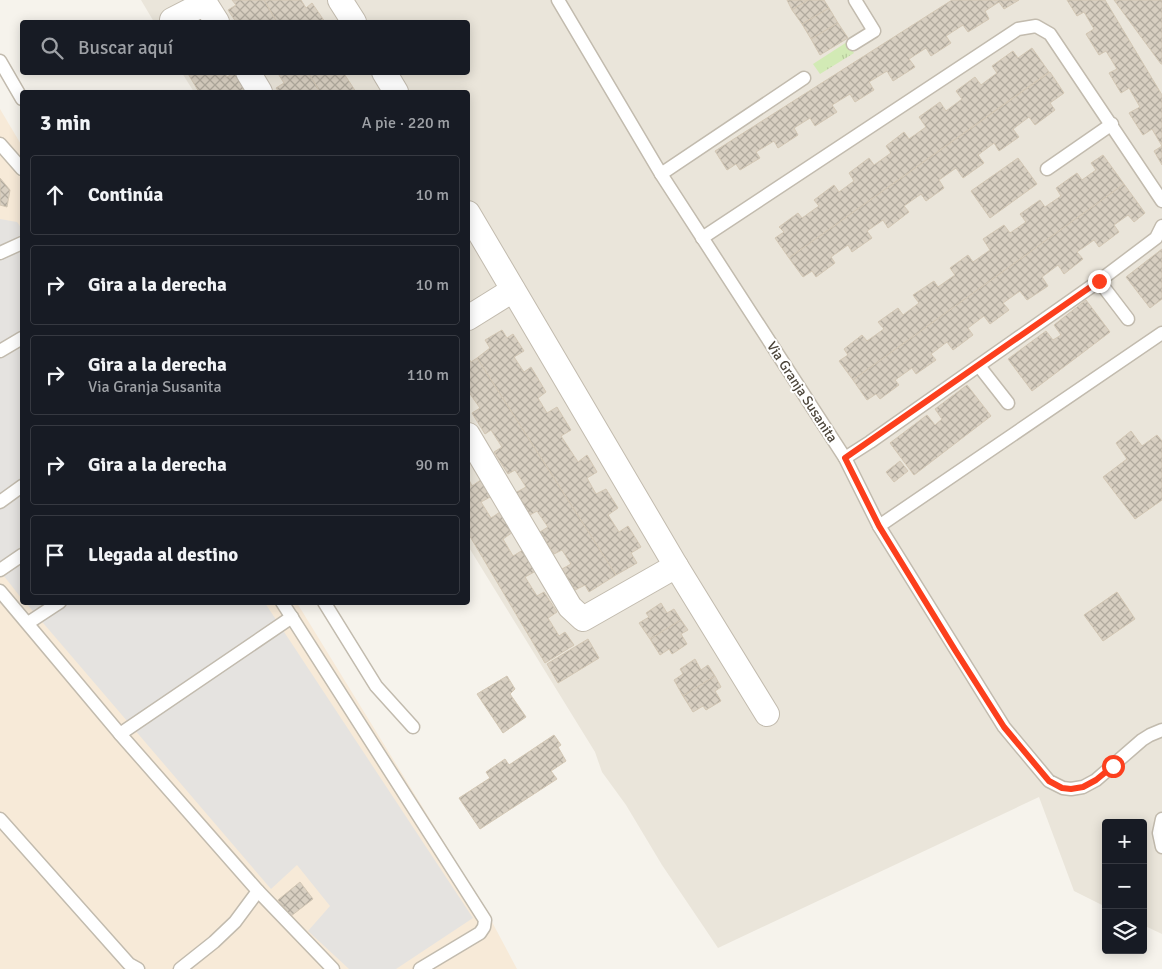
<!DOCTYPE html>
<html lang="es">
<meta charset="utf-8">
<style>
:root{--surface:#171b24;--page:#20242c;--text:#f1f3f6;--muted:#9ea1a6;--line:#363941}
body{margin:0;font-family:Signika,sans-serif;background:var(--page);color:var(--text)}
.controls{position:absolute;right:15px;bottom:15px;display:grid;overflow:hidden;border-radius:5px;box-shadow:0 2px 12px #0003}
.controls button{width:45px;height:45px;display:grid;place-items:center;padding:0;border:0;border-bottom:1px solid var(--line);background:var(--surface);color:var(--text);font:25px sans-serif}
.stop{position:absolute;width:15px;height:15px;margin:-11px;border:4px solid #fc3f1d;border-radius:50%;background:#fff}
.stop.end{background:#fc3f1d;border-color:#fff;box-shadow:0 1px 5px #0008}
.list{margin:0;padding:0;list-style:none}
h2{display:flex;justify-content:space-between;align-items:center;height:65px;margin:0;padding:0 20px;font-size:21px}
h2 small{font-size:16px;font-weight:400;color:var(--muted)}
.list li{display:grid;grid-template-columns:32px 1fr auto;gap:15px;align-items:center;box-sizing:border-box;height:80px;margin:0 10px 10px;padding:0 10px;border:1px solid var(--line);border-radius:5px}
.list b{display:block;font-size:19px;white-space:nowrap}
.list p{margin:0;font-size:16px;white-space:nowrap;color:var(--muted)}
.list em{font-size:16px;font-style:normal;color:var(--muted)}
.icon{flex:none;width:28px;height:28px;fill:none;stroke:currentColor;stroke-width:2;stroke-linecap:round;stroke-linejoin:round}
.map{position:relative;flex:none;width:1162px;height:969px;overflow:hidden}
.search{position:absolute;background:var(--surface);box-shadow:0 2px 12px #0003;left:20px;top:20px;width:450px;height:55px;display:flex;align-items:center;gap:12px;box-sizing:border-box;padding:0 18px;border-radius:5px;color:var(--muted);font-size:19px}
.panel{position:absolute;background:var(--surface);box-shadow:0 2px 12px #0003;left:20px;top:90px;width:450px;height:515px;border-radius:5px}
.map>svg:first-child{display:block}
</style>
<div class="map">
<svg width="1162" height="969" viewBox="0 0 1162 969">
<defs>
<pattern id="park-tufts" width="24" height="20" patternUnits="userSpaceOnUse" patternTransform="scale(1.25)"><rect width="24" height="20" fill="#d2eab5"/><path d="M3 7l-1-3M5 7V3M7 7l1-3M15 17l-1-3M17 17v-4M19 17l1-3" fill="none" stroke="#b6ca9c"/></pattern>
<pattern id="building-cross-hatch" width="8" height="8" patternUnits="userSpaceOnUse" patternTransform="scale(1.25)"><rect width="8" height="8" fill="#d8cfc1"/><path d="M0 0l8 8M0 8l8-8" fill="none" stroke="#b1aa9e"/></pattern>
</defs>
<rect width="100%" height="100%" fill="#f6f3ec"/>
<path fill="#eae5da" d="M141 0H1162V934L1143 925V823H1106V907L1074 891 1039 797 718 948 662 865 626 805 602 772 595 752 468 546V92H194L182 73 468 72V22H154Z"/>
<path fill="#f7ead8" d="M0 109 22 146V602L297 603 484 907 517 969H0Z"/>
<path fill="url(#park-tufts)" d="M847 42 854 53 820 74 813 64Z"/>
<g fill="#e5e3e0">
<path d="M0 219 17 222 22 229V599L0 571Z"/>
<path d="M26 603H265L473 918 396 969H349L308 931 330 906 297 865 271 889Z"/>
</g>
<g fill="url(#building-cross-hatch)" stroke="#d3c7b4">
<path d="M232 0H264L277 22H236L228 10 236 5Z"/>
<path d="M264 0H301L306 8 312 3 325 22H277Z"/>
<path d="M787 0H808L792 10Z"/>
<path d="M808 0H824L829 8 802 24 792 10Z"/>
<path d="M952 0H1019L1004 9 999 2 985 11 989 19 968 32 963 25 946 36 951 43 931 56 926 48 909 59 915 67 893 81 887 71 869 82 874 90 855 102 850 94 832 105 837 112 815 126 810 118 794 128 798 135 778 148 774 141 756 152 760 158 740 170 736 164 727 170 715 151Z"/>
<path d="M1067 0H1105L1162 95V165L1154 151 1162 146 1152 129 1143 135 1129 113 1140 107 1129 88 1121 93 1109 73 1117 69 1106 51 1099 55 1086 34 1094 29 1084 12 1077 16Z"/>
<path d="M1114 0H1162V64H1161Z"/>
<path d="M829 8 838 23 811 39 802 24Z"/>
<path d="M838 23 848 38 820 55 811 39Z"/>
<path d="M1032 48 1049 72 789 258 775 238 784 232 779 227 798 213 802 218 819 206 814 200 834 185 839 192 854 181 849 173 869 158 874 165 891 153 886 146 904 132 909 139 926 127 919 117 940 102 946 111 962 99 956 91 975 77 981 85 997 73 992 66 1013 51 1018 58Z"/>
<path d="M187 72H224L227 77 234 73 247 92H199Z"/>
<path d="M277 72H308L320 92H279L276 88 284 83Z"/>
<path d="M308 72H343L356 92H320Z"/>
<path d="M1050 72 1064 93 1050 103 1055 110 1035 125 1029 117 1013 129 1019 137 999 151 994 143 978 155 984 163 963 178 956 168 939 180 944 188 926 201 921 194 904 206 909 212 888 228 883 220 867 231 872 238 852 252 848 245 831 257 835 263 816 277 812 271 803 277 789 258Z"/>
<path d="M1103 155 1124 184 853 380 839 361 848 355 844 349 862 335 867 341 884 329 878 322 898 308 903 315 919 303 913 295 934 281 938 287 955 275 950 268 968 255 973 262 990 250 983 239 1004 225 1010 233 1026 222 1020 214 1040 200 1045 207 1061 196 1056 188 1077 173 1082 180 1096 170 1091 163Z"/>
<path d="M1018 158 1037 184 990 218 971 191Z"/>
<path d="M0 178 10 190 7 207 0 205Z"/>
<path d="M1124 184 1145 213 1134 222 1128 215 1114 225 1119 232 1099 247 1094 240 1077 252 1083 259 1064 274 1058 265 1042 277 1048 286 1027 300 1020 291 1003 303 1009 310 990 324 984 316 968 328 973 335 953 350 947 342 931 354 936 360 916 374 912 368 895 380 899 385 880 399 876 394 867 400 853 380Z"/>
<path d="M1162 249V299L1150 308 1126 277Z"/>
<path d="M1086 300 1110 332 1032 391 1008 359 1046 331 1053 340 1061 335 1054 325Z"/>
<path d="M502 330 507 338 513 334 524 351 514 357 524 372 531 367 546 392 538 398 547 413 557 407 571 430 561 436 578 462 587 455 597 472 587 478 596 494 606 489 618 508 608 515 619 532 628 526 641 547 631 553 637 563 616 575 477 358 490 348 485 340Z"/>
<path d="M468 357 471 362 477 358 616 575 589 592 585 585 575 590 562 569 571 564 562 550 554 554 540 532 548 527 537 511 530 515 515 493 526 487 515 470 508 474 494 452 502 447 491 430 485 434 472 413 480 408 468 391Z"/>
<path d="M967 385 991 416 914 475 890 443 927 415 935 425 942 419 935 409Z"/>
<path d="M1131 431 1142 446 1157 435 1162 441V500L1135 519 1103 477 1127 459 1116 443Z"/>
<path d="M900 461 908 471 894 482 886 472Z"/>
<path d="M468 478 472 486 482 479 492 496 481 502 491 518 500 512 513 532 503 539 513 556 523 550 536 571 525 577 537 596 544 592 557 612 548 618 559 636 565 632 574 645 545 663 468 533Z"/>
<path d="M1117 592 1135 619 1103 641 1084 615Z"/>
<path d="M661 603 667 613 674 609 681 620 650 639 639 623 649 617 646 613Z"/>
<path d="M681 620 688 630 681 634 687 644 672 654 669 649 660 655 650 639Z"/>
<path d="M588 639 599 658 558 683 547 664Z"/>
<path d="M695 659 701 670 708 665 715 676 683 696 674 680 683 674 680 669Z"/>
<path d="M507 676 515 689 510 694 526 717 503 733 477 694Z"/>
<path d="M715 676 721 687 715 691 721 701 706 710 703 706 693 712 683 696Z"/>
<path d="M554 735 561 745 558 747 566 761 551 771 557 779 480 829 459 798 490 778 486 772 505 759 509 765Z"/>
<path d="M300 882 313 899 291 916 278 900Z"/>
</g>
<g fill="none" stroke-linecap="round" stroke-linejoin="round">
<g stroke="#c2bbae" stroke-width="15">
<g id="service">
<path d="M558 0 661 174 845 458 879 526 1004 727 1049 781 1063 788 1071 789 1083 787 1096 780 1142 740 1150 735 1162 730"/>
<path d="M853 44 874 31 855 0"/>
<path d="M0 61 22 99"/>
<path d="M0 144 22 169"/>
<path d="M1047 169 1112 124"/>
<path d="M661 174 804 78"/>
<path d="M702 238 1018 29 1036 26 1050 34 1162 201"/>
<path d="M0 253 22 243"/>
<path d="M1099 281 1128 319"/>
<path d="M0 351 22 338"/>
<path d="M979 366 1008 403"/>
<path d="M845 458 870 442 1099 281 1156 238 1162 226"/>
<path d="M0 502 22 486"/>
<path d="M879 526 1162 333"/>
<path d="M0 570 22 555"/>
<path d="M0 591 120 734 258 891 235 922 214 942 180 969"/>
<path d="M282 602 485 920 484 927 480 933 420 969"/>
<path d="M324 602 376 686 413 727"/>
<path d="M28 623 60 602"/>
<path d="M120 734 292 617"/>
<path d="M0 819 129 964 138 969"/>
<path d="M1162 819 1159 833 1162 847"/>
<path d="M258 891 333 969"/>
</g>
</g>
<g stroke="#c2bbae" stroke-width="26">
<g id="minor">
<path d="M340 0 354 22"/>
<path d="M172 20 205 3 217 22"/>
<path d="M248 72 260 92"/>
<path d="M384 72 396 92"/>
<path d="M468 213 676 566 767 714"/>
<path d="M468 318 513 290"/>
<path d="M468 435 570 607 583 619 676 566"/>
</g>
</g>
<use href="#service" stroke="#fff" stroke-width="12"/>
<use href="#minor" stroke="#fff" stroke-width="24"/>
</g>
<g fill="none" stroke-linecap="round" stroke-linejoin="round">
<path stroke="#fc3f1d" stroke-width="6" d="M1099 281 845 458 879 526 955 650 1004 727 1049 781 1062 788 1071 789 1083 787 1096 780 1113 766"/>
</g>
<g text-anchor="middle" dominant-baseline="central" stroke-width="4" stroke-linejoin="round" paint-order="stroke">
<g font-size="14" fill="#4b4439" stroke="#fff">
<text transform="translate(802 392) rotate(57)">Via Granja Susanita</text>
</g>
</g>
</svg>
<div class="controls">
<button>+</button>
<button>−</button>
<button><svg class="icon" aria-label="layers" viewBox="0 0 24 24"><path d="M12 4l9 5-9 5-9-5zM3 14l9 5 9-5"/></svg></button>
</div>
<div class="stop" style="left:1113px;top:766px"></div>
<div class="stop end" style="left:1099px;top:281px"></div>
<div class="search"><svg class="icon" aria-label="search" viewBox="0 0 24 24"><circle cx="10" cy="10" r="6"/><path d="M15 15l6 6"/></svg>Buscar aquí</div>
<section class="panel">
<h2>3 min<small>A pie · 220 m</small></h2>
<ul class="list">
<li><svg class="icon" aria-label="ahead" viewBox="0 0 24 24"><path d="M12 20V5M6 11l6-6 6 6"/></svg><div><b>Continúa</b></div><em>10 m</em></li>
<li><svg class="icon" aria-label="right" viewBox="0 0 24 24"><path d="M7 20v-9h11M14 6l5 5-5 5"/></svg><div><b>Gira a la derecha</b></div><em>10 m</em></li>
<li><svg class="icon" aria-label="right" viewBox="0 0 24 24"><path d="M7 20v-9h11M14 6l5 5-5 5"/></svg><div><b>Gira a la derecha</b><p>Via Granja Susanita</p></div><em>110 m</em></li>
<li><svg class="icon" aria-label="right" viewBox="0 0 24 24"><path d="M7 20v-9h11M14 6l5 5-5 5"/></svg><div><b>Gira a la derecha</b></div><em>90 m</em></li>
<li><svg class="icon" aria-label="arrive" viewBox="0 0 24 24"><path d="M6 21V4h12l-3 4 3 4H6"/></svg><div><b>Llegada al destino</b></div></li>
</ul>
</section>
</div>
